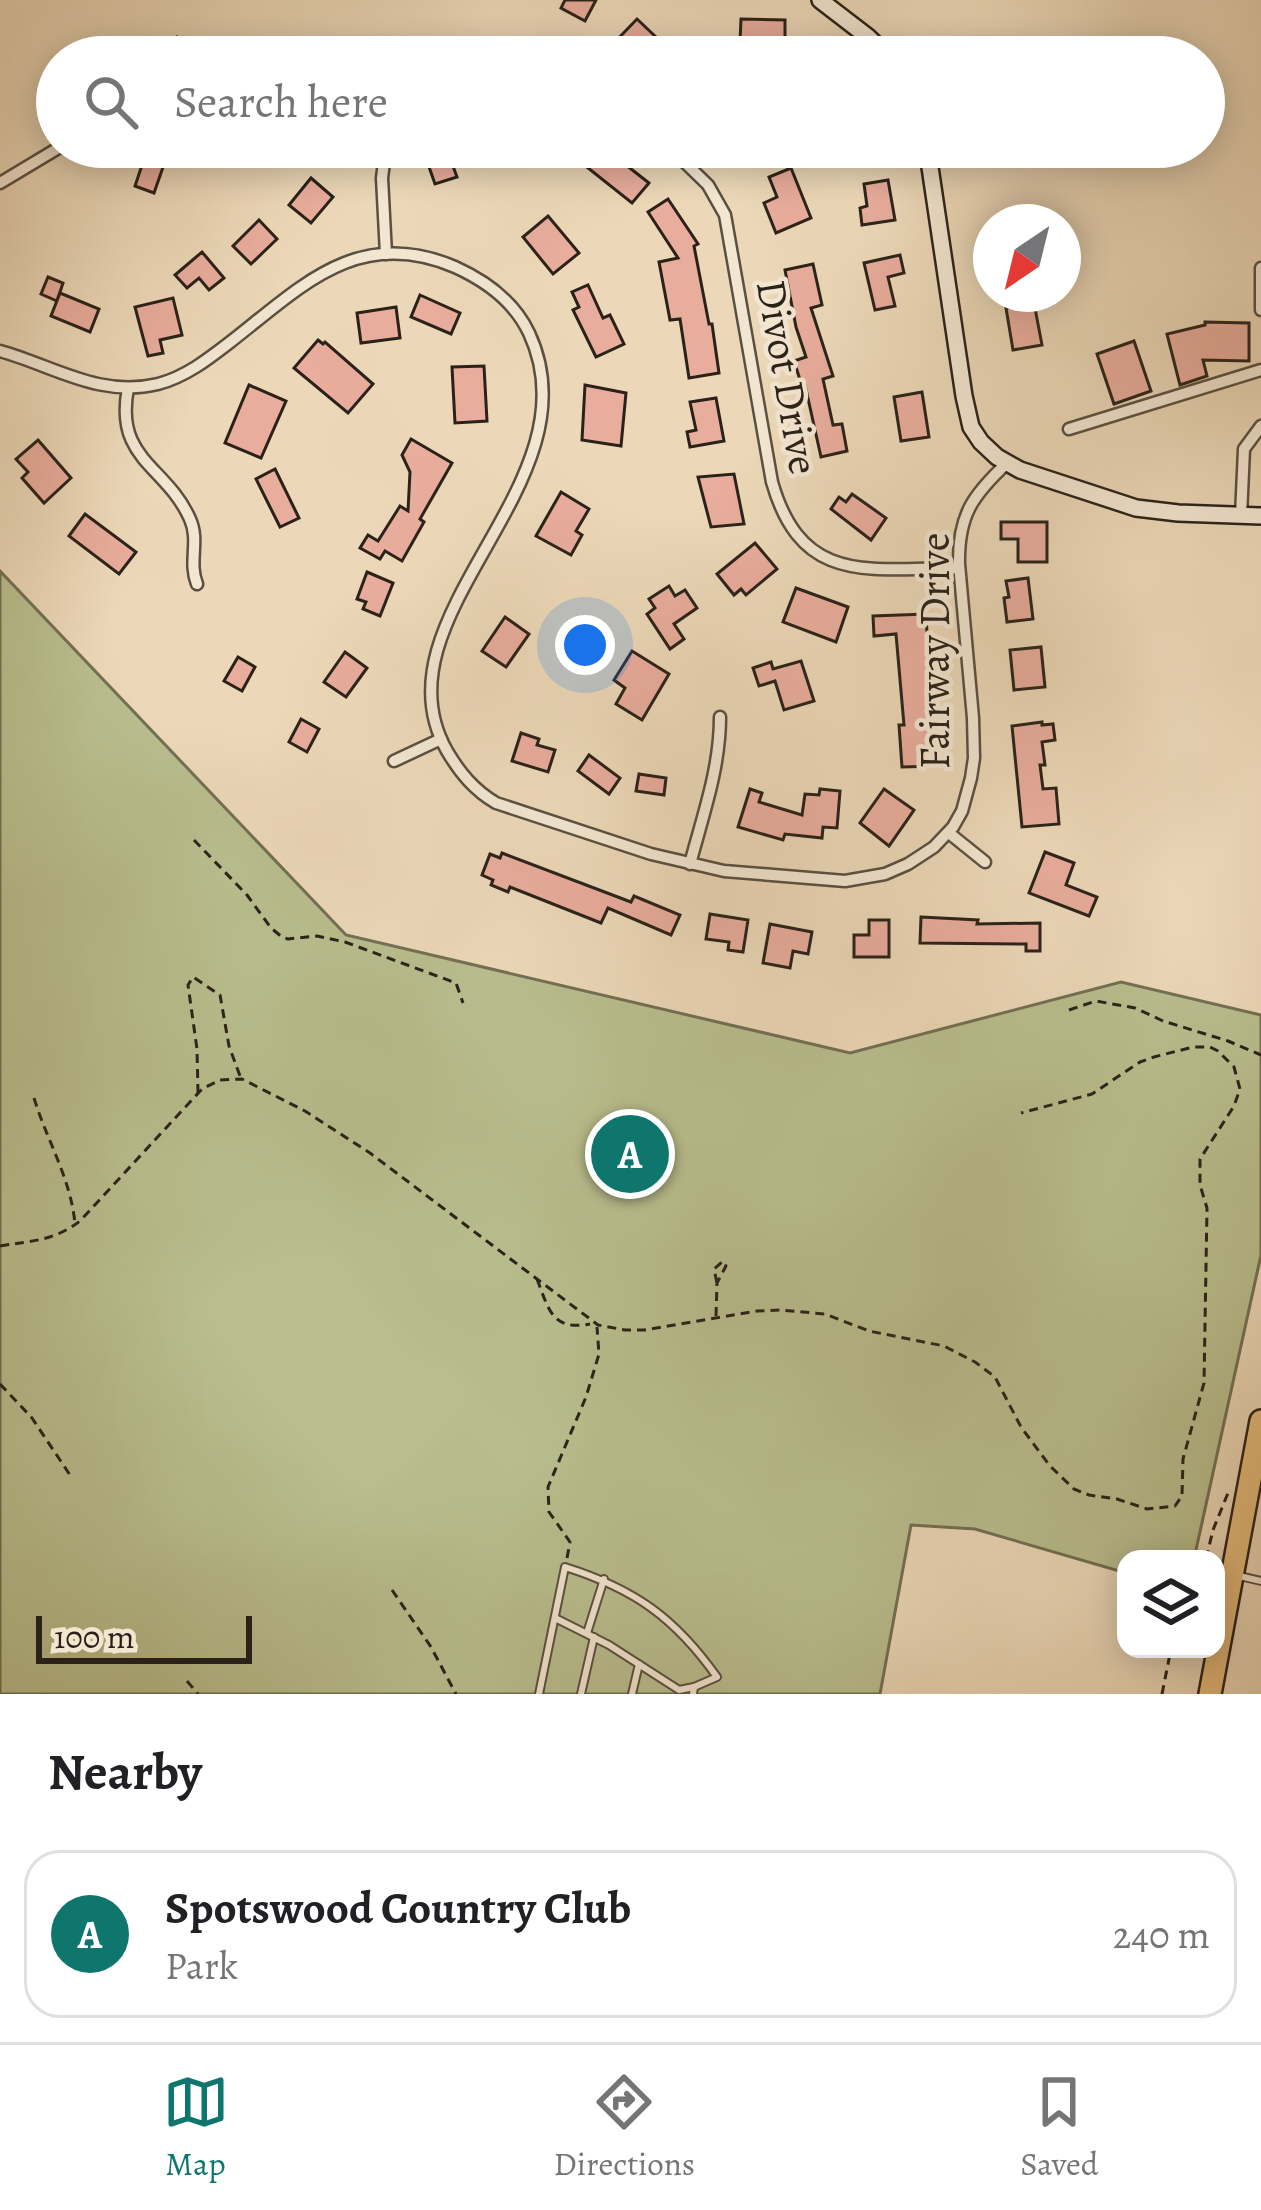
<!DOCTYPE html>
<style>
:root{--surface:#fff;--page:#f2f2f2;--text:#202124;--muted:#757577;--line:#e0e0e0;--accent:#0f766e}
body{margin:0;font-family:Alegreya,serif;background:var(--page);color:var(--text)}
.controls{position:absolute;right:36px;bottom:36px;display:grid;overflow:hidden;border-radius:24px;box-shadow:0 6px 30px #0003}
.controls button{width:108px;height:108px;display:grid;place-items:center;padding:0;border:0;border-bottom:3px solid var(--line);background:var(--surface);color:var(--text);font:60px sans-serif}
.compass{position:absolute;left:973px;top:204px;width:108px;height:108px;border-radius:50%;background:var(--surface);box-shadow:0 6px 30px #0003;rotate:215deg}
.scale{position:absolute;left:36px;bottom:30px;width:216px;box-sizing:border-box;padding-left:12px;border:6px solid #2a2219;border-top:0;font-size:33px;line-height:42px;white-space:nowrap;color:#2a2219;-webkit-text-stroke:9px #f3e6d1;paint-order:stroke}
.you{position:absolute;left:585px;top:645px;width:42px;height:42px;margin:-30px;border:9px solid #fff;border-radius:50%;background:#1a73e8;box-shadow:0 0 0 18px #1a73e833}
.badge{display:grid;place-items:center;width:78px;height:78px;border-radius:50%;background:var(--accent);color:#fff;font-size:39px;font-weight:700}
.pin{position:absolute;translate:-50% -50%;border:6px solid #fff;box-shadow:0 3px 12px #0006}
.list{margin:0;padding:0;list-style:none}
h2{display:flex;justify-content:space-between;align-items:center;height:156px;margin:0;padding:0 48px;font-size:51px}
h2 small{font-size:39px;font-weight:400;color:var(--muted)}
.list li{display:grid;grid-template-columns:78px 1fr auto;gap:36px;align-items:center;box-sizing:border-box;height:168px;margin:0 24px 24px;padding:0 24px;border:3px solid var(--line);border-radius:36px}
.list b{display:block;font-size:45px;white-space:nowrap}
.list p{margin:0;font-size:39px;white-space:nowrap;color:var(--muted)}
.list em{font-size:39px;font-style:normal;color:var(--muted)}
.icon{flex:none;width:66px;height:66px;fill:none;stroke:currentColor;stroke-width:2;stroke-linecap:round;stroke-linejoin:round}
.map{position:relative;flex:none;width:1261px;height:1694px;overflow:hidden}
.search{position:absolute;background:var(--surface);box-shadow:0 6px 30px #0003;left:36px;right:36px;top:36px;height:132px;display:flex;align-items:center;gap:30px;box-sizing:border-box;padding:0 42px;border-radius:66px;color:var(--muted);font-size:45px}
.sheet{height:348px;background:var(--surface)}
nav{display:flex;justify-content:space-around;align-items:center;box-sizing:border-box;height:168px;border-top:3px solid var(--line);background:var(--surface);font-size:33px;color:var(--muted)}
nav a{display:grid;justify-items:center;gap:6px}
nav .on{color:var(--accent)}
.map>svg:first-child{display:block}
</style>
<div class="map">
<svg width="1261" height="1694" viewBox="0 0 1261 1694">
<rect width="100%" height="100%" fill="#ecd8b8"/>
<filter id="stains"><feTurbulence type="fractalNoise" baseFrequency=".00167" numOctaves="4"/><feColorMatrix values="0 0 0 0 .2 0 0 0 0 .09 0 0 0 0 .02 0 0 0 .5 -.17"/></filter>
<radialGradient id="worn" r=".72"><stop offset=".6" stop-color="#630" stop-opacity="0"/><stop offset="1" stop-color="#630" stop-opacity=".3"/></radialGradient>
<path fill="#b9be8e" stroke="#727054" stroke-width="3" d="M0 571 346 935 850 1053 1121 982 1261 1015V1255L1194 1559H1126V1573L975 1529 911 1525 880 1694H0Z"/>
<g fill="#e9ad9d" stroke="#2a2219" stroke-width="3">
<path d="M565 0H596L585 21 561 8Z"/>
<path d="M637 19 677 57H627L613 44Z"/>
<path d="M741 19 785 20V52H765V43L740 42Z"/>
<path d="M177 37 206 57H163Z"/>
<path d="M148 147H170L154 193 135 186Z"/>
<path d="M422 147H446L457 177 435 184Z"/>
<path d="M603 147 649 183 632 203 588 168Z"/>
<path d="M791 168 811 218 776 233 764 203 777 197 769 177Z"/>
<path d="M311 178 333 197 311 223 289 205Z"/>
<path d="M888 180 895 220 862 225 860 208 867 206 864 184Z"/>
<path d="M668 199 698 244 694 246 709 324H712L719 373 689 378 680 319 670 320 659 262 678 258 648 212Z"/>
<path d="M548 216 579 253 553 274 523 237Z"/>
<path d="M259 220 277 239 251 264 233 246Z"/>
<path d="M202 252 224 278 209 290 199 278 187 288 175 275Z"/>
<path d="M900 255 904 273 888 277 895 306 875 310 864 263Z"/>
<path d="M813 264 822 305 811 308 833 376 823 379 833 425 842 424 847 451 821 457 805 385 802 386 794 361 806 357 796 327 785 270Z"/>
<path d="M48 277 63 283 57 301 41 294Z"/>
<path d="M588 285 603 318 610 315 624 344 596 357 573 310 579 307 572 292Z"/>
<path d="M60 293 99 309 90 332 51 316Z"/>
<path d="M420 295 460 313 451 334 411 317Z"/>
<path d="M173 298 182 335 160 340 163 353 148 356 135 307Z"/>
<path d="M1034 303 1042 345 1013 350 1006 308Z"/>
<path d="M396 307 400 338 361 343 357 313Z"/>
<path d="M1205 322 1249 323V361L1203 360 1207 376 1180 385 1167 334 1205 325Z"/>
<path d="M318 340 323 344 325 342 373 384 348 413 294 368Z"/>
<path d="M1134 341 1151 391 1114 404 1097 354Z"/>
<path d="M484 366 487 421 455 423 452 367Z"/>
<path d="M249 385 286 401 261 458 225 443Z"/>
<path d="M585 385 626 393 621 446 582 440Z"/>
<path d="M922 392 929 437 901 441 894 397Z"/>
<path d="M716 398 724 441 690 447 687 432 696 430 690 402Z"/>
<path d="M411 439 452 463 420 519 424 522 402 561 385 551 380 559 360 548 368 535 378 541 400 506 408 511 410 472 402 455Z"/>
<path d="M38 440 71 478 44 503 22 478 28 472 16 459Z"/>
<path d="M275 469 299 518 280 527 256 479Z"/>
<path d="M734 474 744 524 711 527 698 477Z"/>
<path d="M561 492 589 509 576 531 582 535 571 555 536 536Z"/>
<path d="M852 494 886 518 871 540 831 509 839 497 846 502Z"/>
<path d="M85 514 136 552 119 574 69 536Z"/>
<path d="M1001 522H1047V562H1018V539H1001Z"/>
<path d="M755 543 777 569 746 595 741 589 734 595 717 574Z"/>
<path d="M367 572 393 583 380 616 363 609 366 602 357 599Z"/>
<path d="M1028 578 1033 619 1007 622 1004 598 1009 597 1006 581Z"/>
<path d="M669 586 675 596 685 590 697 608 674 624 684 639 670 649 647 614 655 608 649 599Z"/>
<path d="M796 588 848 607 836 642 783 622Z"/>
<path d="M926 614 932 725 938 766 902 767 899 725H904L896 634 874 636 873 616Z"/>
<path d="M505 617 529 634 506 667 482 651Z"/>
<path d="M1041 647 1045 687 1014 690 1010 650Z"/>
<path d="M632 651 669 674 642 720 616 704 625 688 614 680Z"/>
<path d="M345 652 367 668 346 697 324 682Z"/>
<path d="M238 657 255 667 242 691 224 681Z"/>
<path d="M801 661 814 701 784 710 775 681 759 686 753 668 771 662 773 669Z"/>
<path d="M301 719 319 729 307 752 289 742Z"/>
<path d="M1042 722V725L1053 724 1055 740 1042 742 1045 765H1040L1043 789 1056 788 1059 824 1022 827 1012 726Z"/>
<path d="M521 733 539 739 537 745 555 750 548 772 512 761Z"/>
<path d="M589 755 620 778 609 794 578 771Z"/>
<path d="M639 774 666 778 664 795 636 791Z"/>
<path d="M750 789 762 793 759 802 802 815 805 794 819 795 820 789 840 791 837 828 823 827 822 838 785 834 783 840 738 827Z"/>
<path d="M884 789 914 810 889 846 860 823Z"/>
<path d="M1045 852 1074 863 1066 885 1097 897 1089 916 1029 893Z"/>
<path d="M502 853 631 902 634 896 680 915 671 935 608 908 601 923 510 887 508 892 491 885 493 880 482 875 490 854 500 858Z"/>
<path d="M710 914 748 920 743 952 728 950 729 942 706 939Z"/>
<path d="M921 917 978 920 977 924 1040 923V951H1026V944L920 943Z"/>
<path d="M869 920H889V957H854V935H869Z"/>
<path d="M770 924 812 932 808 954 793 951 790 968 763 963Z"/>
</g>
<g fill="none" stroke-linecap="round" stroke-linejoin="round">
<g stroke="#5a5041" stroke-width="10">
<g id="lane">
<path d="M1235 1575 1261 1581"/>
<path d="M555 1618 609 1645 679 1690 694 1687 693 1694"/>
<path d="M587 1633 604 1579"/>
<path d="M539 1694 565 1567C635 1589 675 1618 717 1677L694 1687"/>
<path d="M581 1694 594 1637"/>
<path d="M632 1694 639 1664"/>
</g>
</g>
<g stroke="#5a5041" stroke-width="15">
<g id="street">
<path d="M475 57 501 52 537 57"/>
<path d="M386 147 382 178 386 254"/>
<path d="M669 147 708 185 725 215 772 482C802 587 871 568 959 568"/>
<path d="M0 183 60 147"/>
<path d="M1261 268V310"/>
<path d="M0 351C54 366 99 398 158 384 185 377 207 360 229 343 300 288 357 225 455 267 486 281 514 301 529 333 600 484 370 616 447 751 460 773 474 790 496 803L651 854 724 871 845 881 885 874 908 864 934 847 953 827 962 811 971 778 974 758 973 718 959 564C958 515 973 495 1007 463"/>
<path d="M128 388C114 460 166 465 190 519 200 541 188 562 197 584"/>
<path d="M1069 429 1261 370"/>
<path d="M1241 516 1244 449 1261 426"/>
<path d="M394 761 441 739"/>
<path d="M949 833 985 862"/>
<path d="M690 864C703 815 720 768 720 717"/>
</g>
</g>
<g stroke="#2a2219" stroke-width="20">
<g id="secondary">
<path d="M820 0 868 37 889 57"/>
<path d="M927 147 964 396 971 427 981 442 997 457 1020 470 1136 508 1178 513 1261 516"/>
</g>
</g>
<g stroke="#2a2219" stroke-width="26">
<path id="highway" d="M1210 1694 1261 1421"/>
</g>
<g stroke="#2a2219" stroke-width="3" stroke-dasharray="9 6" stroke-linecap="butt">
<path d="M194 840 247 895 271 928 282 937 288 939 317 936 345 942 456 983 463 1003"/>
<path d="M1069 1010 1096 1001 1135 1008 1163 1021 1228 1041 1261 1055"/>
<path d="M198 1093 197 1049 188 985 193 977 220 995 229 1046 240 1076"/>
<path d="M34 1098C47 1141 71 1179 75 1224"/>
<path d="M0 1246C31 1241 54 1241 80 1221L202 1089 220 1080 242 1079 305 1111 370 1153 598 1325 625 1330H644L757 1311 780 1310 825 1314 869 1331 944 1346 975 1362 995 1377 1021 1427 1050 1466 1074 1489 1089 1495 1117 1499 1147 1509 1175 1506 1182 1496 1183 1459 1204 1383 1207 1208 1200 1185V1159L1234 1106 1240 1089 1234 1067 1218 1051 1210 1047H1193L1154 1057 1140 1062 1092 1094 1021 1113"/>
<path d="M537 1279C549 1310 552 1331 590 1324"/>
<path d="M716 1316 717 1283 726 1266 723 1261 714 1269 717 1283"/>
<path d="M0 1384 32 1418 70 1475"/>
<path d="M567 1558 570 1542 549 1512 548 1487 586 1397 599 1354 597 1327"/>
<path d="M1206 1559 1213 1530 1228 1493"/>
<path d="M392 1590 431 1647 456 1694"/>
<path d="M187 1681 198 1694"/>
<path d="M1162 1694 1171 1649"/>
</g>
<use href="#lane" stroke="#f3e6d1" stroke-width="6"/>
<use href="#street" stroke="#f3e6d1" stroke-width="10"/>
<use href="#secondary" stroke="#f3e6d1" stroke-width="15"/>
<use href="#highway" stroke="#e6bc7c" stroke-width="21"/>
</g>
<g text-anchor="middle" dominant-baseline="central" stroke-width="9" stroke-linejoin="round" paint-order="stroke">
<g font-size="42" fill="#2a2219" stroke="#f3e6d1">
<text transform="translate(788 377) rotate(80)">Divot Drive</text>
<text transform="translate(934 651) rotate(-90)">Fairway Drive</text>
</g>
</g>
<rect width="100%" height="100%" filter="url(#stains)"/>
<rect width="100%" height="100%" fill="url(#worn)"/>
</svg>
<div class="controls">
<button><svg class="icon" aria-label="layers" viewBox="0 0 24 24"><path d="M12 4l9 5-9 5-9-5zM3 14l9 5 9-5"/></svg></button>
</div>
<svg class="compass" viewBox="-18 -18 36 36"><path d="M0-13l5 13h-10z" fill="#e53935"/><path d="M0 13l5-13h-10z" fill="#757577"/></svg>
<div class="scale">100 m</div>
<div class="you"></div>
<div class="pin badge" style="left:630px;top:1154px">A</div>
<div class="search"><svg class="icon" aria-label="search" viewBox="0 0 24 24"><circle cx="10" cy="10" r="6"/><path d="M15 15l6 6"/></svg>Search here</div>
</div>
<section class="sheet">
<h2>Nearby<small></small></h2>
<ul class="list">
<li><span class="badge">A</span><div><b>Spotswood Country Club</b><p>Park</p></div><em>240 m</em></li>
</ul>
</section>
<nav>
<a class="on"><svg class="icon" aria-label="map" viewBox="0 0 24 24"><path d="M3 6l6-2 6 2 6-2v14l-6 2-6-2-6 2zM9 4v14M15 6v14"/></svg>Map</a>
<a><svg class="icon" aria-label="directions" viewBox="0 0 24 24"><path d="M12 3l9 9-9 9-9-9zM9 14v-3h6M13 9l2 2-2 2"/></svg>Directions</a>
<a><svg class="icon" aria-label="saved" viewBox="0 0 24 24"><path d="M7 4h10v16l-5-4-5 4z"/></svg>Saved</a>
</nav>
